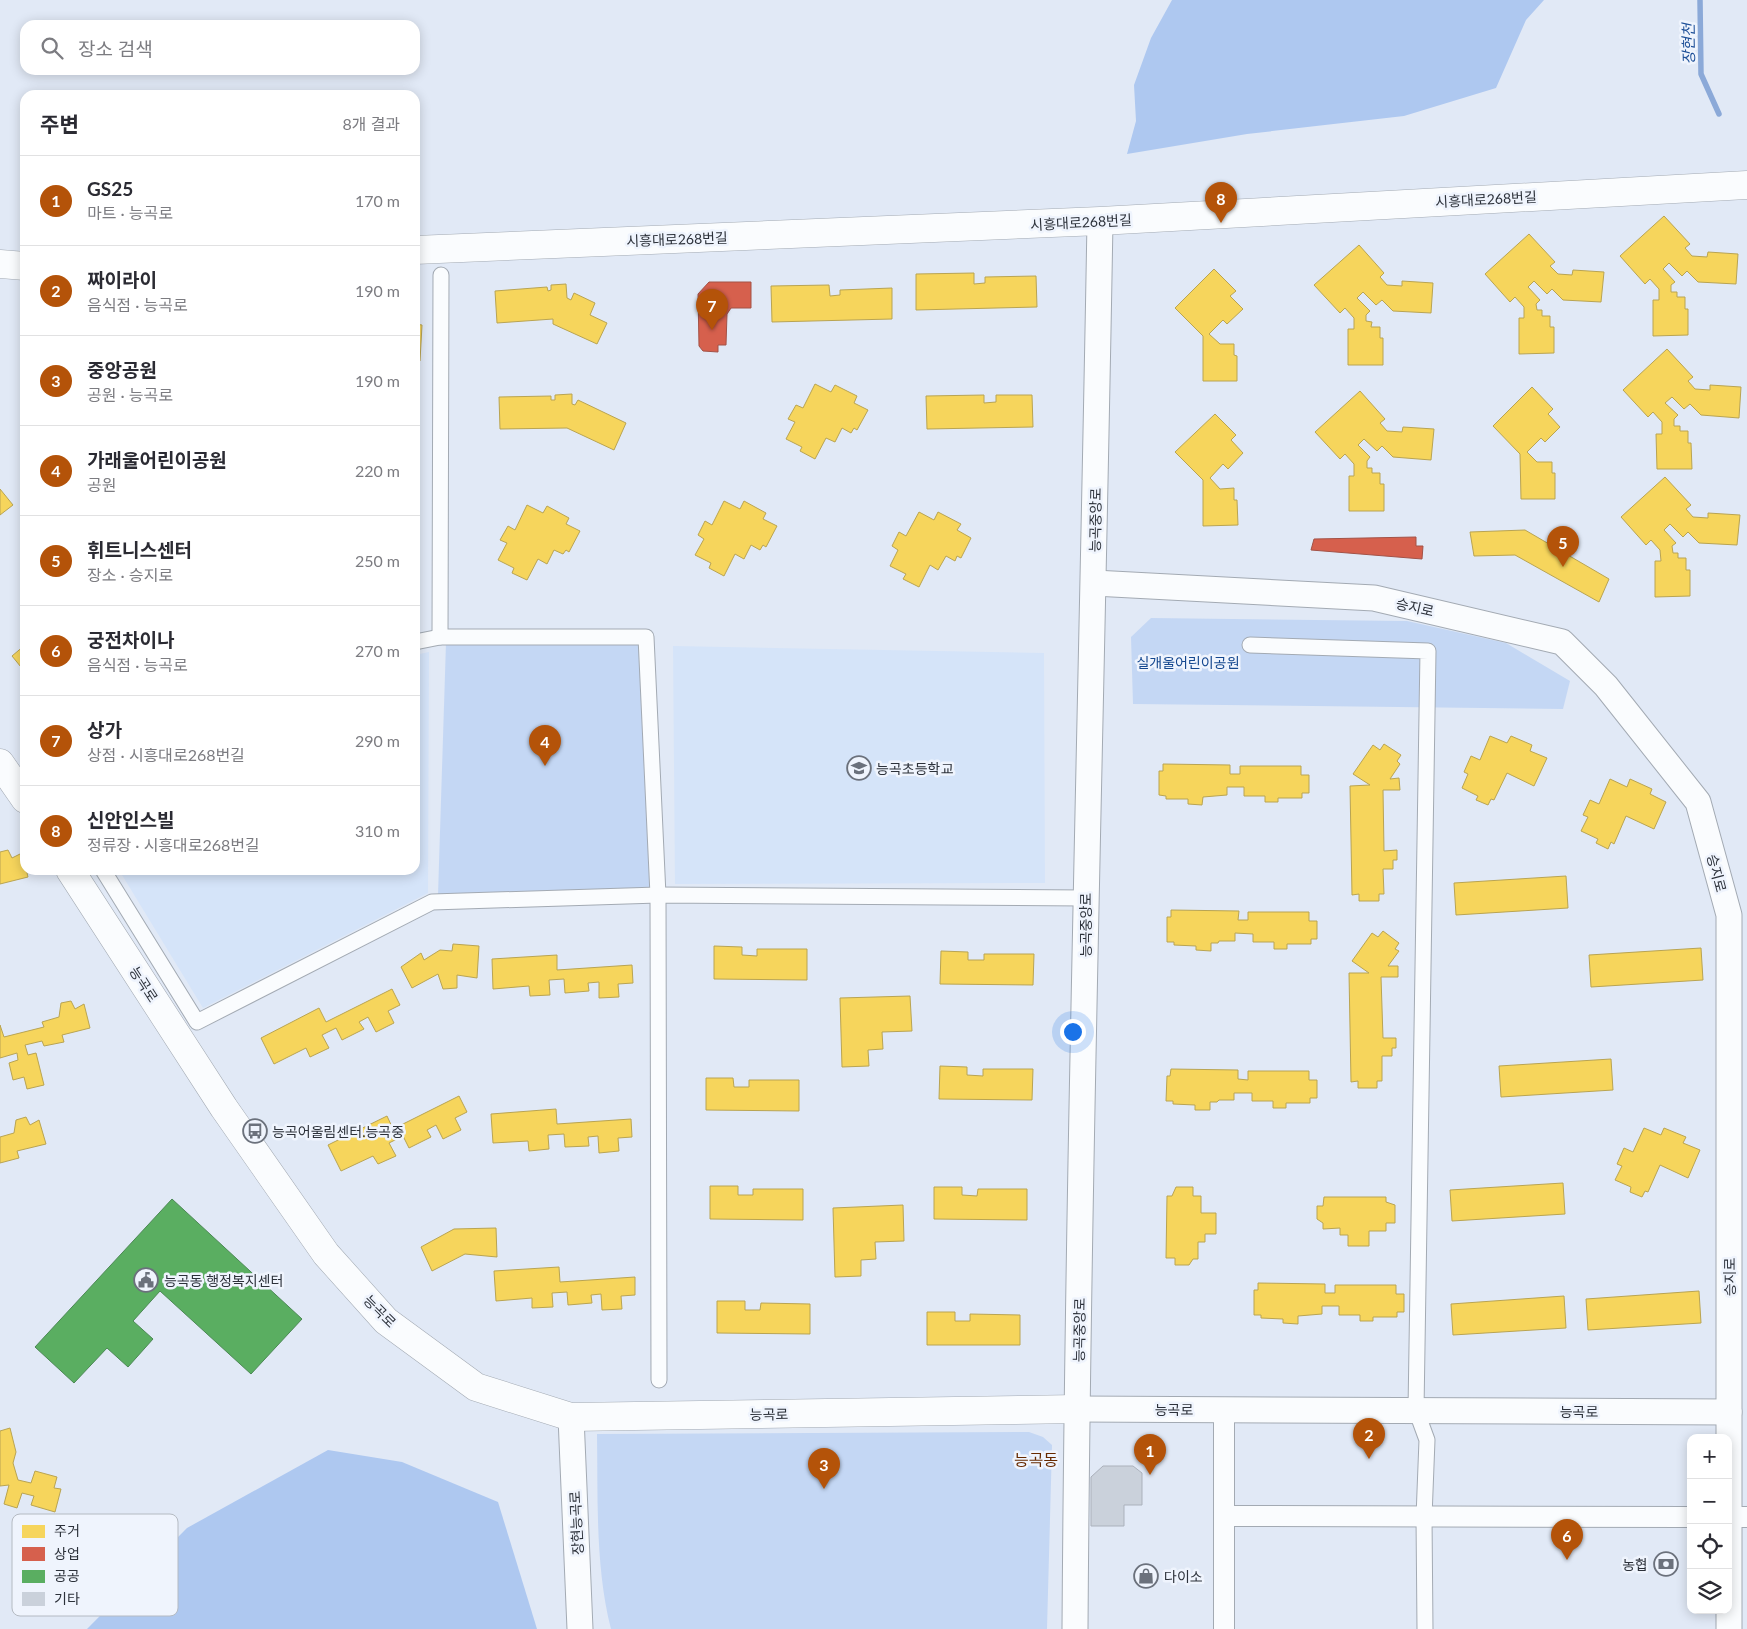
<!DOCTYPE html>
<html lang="ko">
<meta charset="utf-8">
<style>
:root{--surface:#fff;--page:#f2f2f3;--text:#2b2b33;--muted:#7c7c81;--line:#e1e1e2;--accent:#b45309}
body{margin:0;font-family:Lato,"Noto Sans KR",sans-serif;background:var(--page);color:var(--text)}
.controls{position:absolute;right:15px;bottom:15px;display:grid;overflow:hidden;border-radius:10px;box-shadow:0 2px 12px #0003}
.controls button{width:45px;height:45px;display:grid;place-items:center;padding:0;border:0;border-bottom:1px solid var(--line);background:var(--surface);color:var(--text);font:25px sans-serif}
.you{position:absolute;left:1072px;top:1031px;width:18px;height:18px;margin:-12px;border:4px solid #fff;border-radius:50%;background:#1a73e8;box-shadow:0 0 0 8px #1a73e833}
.badge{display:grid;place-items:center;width:32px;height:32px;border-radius:50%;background:var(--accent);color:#fff;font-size:16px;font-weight:700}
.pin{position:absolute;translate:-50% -41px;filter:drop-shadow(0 1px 2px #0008)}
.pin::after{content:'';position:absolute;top:26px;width:18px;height:15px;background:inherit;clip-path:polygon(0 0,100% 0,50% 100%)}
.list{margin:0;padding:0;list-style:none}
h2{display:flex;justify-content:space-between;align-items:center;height:65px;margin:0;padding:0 20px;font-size:21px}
h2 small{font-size:16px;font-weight:400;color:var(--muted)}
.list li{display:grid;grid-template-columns:32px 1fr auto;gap:15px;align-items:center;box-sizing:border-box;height:90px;padding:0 20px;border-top:1px solid var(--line)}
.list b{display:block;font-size:19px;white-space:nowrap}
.list p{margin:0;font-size:16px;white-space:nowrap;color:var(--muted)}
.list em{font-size:16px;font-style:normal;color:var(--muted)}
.icon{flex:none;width:28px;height:28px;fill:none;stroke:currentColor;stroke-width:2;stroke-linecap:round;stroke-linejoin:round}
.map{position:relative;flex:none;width:1747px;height:1629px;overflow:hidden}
.search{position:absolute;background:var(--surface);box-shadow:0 2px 12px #0003;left:20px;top:20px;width:400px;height:55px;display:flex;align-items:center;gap:12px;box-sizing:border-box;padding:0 18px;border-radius:15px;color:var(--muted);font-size:19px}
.panel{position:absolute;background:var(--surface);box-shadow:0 2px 12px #0003;left:20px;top:90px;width:400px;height:785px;border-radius:15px}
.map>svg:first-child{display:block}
</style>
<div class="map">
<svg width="1747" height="1629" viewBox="0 0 1747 1629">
<rect width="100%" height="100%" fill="#e1e9f6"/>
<g fill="#d5e4f9">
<path d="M673 646 1044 653 1045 883 675 884Z"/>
<path d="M429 652 428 893 203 1008 119 870H415V655Z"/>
</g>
<g fill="#c4d7f4">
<path d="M1151 618 1407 621 1506 643 1570 681 1563 709 1133 704 1131 637Z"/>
<path d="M646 642 652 888 438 895 446 643Z"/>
<path d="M1029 1432 1043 1437 1052 1445 1047 1629H611C595 1566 598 1498 597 1434Z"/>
</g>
<g fill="#aec8f0">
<path d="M1172 0H1544L1526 20 1496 88 1404 116 1247 134 1127 154 1136 121 1134 85 1151 38Z"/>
<path d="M328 1450 402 1462 498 1502 537 1629H87L187 1528Z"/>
</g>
<g fill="#f6d55c" stroke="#b9a452">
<path d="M1664 216 1690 244 1685 248 1692 256 1707 257 1708 252 1738 254 1736 284 1698 282 1687 271 1682 276 1669 263 1663 269 1675 282 1671 285V292H1677V297H1685V309H1688V335L1653 336V300H1659V289L1650 279 1645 284 1620 256Z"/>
<path d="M1529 234 1555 262 1550 266 1558 274 1572 275 1573 270 1604 272 1601 302 1563 300 1552 289 1547 294 1534 281 1528 287 1540 300 1536 304 1537 310H1542V316H1550V327H1554V353L1519 354V318H1524V307L1515 297 1510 302 1485 274Z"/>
<path d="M1359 245 1384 273 1380 277 1387 285 1402 286V281L1433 283 1431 313 1393 311 1382 300 1376 305 1363 292 1357 298 1370 311 1366 315V321L1372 322 1371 327H1380V338H1383V365H1348V329H1354V318L1345 308 1340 313 1314 285Z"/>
<path d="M1214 269 1236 291 1230 296 1243 309 1227 324 1223 320 1209 334 1220 344H1234V355L1237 356V381H1203V336L1175 308Z"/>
<path d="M974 273V284L985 283V277L1036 276 1037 307 916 310V274Z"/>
<path d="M566 284 567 298 571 300 574 293 595 303 590 315 607 323 597 344 553 324V319L497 323 495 291 547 287 548 291 551 290V285Z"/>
<path d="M829 285 830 296 840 295V290L892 288V319L772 322 771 286Z"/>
<path d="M415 324 422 325 420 361 415 360Z"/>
<path d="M1667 349 1693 377 1688 381 1695 389 1710 390V385L1741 387 1739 418 1701 415 1690 404 1684 409 1672 397 1665 403 1678 415 1674 419V426H1680V431H1688V443H1691L1692 469H1657L1656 434H1662V422L1653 412 1648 417 1623 390Z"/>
<path d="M815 384 831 392 835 385 857 396 854 403 868 410 857 430 854 428 851 433 842 428 835 442 826 438 815 459 800 451 802 447 786 439 795 422 788 419 796 405 803 408Z"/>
<path d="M1532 387 1553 409 1548 414 1560 427 1545 442 1541 438 1527 452 1537 462H1552V473H1555V499H1521L1520 454 1493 426Z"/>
<path d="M1360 391 1385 419 1380 423 1387 431 1402 432 1403 427 1434 429 1431 460 1393 457 1382 446 1377 451 1364 439 1358 445 1370 457 1367 461V468H1372V473H1380V484H1384V511H1349V476H1354V464L1345 454 1340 459 1315 432Z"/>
<path d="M572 394V404L575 405 578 400 626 423 614 450 567 428 500 429 499 397 551 396V400H555V395Z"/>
<path d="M984 395V403L996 402V395H1032L1033 427 927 429 926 396Z"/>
<path d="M1215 414 1236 435 1231 440 1243 453 1228 469 1223 464 1210 478 1220 489 1234 488V500H1237L1238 525 1203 526V480L1175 452Z"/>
<path d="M1665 477 1691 505 1686 509 1693 517 1708 518V513L1740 515 1737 545 1699 543 1688 532 1683 537 1670 524 1664 530 1676 543 1672 546 1673 553H1678V558H1686V570H1690V596L1655 597V561H1661L1660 550 1651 540 1646 545 1621 517Z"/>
<path d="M0 489 13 505 0 515Z"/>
<path d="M724 501 740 509 744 501 766 513 763 519 777 526 766 547 763 545 760 550 751 545 744 559 735 554 724 576 709 568 711 563 695 555 704 539 698 535 705 521 712 525Z"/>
<path d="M527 505 543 513 547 506 569 518 566 524 580 531 569 552 566 550 563 554 554 550 547 564 538 559 527 580 512 573 514 568 498 560 507 543 500 540 508 526 515 530Z"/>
<path d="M919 512 934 520 938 512 961 524 957 530 971 538 961 558 957 556 955 561 946 556 938 570 930 565 919 587 903 579 906 574 890 566 898 550 892 546 899 532 906 536Z"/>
<path d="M1525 530 1609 579 1599 602 1515 555 1474 556 1470 532Z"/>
<path d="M25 645V672L12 656Z"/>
<path d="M1490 736 1507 743 1511 736 1532 745 1530 751 1547 758 1534 786 1507 773 1494 800 1491 799 1488 805 1476 800 1478 796 1462 788 1468 774 1464 772 1471 756 1480 760Z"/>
<path d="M1384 744 1401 755 1397 761 1400 764 1390 779 1399 778 1400 790H1383L1384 851 1397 850V860H1393V869H1383L1384 894H1379V901H1359V894L1352 895 1350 786 1370 785 1353 774 1373 745 1380 750Z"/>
<path d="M1163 764 1230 765V774H1240V766H1301V775H1309V793H1302V798H1278V802H1265V796H1244V787H1227V795L1203 797 1202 805 1188 804V799H1166V796L1159 795V771H1163Z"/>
<path d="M1610 779 1627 787 1630 779 1652 789 1650 794 1666 802 1654 829 1626 816 1614 844 1611 842 1608 849 1596 843 1598 839 1581 831 1588 817 1583 815 1590 800 1599 804Z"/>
<path d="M8 850 12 858 22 853 28 877 0 884V852Z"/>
<path d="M1566 876 1568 908 1456 915 1454 883Z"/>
<path d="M1171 910 1239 911 1238 920H1248V912H1309V921H1317V939H1311V944H1287V949H1274V942H1253V934L1235 933V941H1219L1218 943H1211V951L1196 950V946L1174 945V942H1167V917H1171Z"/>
<path d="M1383 931 1399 943 1395 949 1399 951 1388 966H1398V977H1381L1383 1038H1396V1048H1392V1056H1382V1081H1377V1088H1358V1081L1351 1082 1349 973H1369L1352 961 1372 933 1378 937Z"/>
<path d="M453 944 479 946 477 978 457 975V988L443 989 438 974 412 988 401 967 421 953 424 960 440 950 452 951Z"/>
<path d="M714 946 742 947V955L757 956V949H807V980L714 979Z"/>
<path d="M1701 948 1703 980 1591 987 1589 955Z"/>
<path d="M941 951 968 952V960H984V954H1034L1033 985 940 984Z"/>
<path d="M557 955V970L632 965 633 983 618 984 619 997 599 998V982L588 983 589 991 565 993 564 979 549 980 550 995 530 996 529 986 493 989 492 959Z"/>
<path d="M392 989 400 1005 388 1011 394 1023 376 1032 368 1017 359 1022 364 1029 342 1040 336 1028 322 1035 329 1048 310 1057 306 1048 274 1064 261 1038 319 1008 326 1022Z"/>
<path d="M910 996 912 1031 882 1032 883 1049 868 1050 869 1066 842 1067 840 998Z"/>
<path d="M71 1001 75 1009 84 1004 90 1028 62 1035 64 1042 44 1046 42 1041 25 1045 28 1055 36 1053 44 1085 27 1089 24 1077 13 1080 9 1063 18 1060 17 1053 0 1058V1025L4 1037 44 1027 42 1022 59 1017 61 1003Z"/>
<path d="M1611 1059 1613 1090 1501 1097 1499 1066Z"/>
<path d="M940 1066 967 1067V1075L983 1076V1069H1033L1032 1100 939 1099Z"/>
<path d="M1171 1069 1238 1070V1079L1248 1080V1071H1309V1080H1317V1098H1310V1103H1286V1108H1273V1101H1252V1093H1234V1100H1219L1217 1102H1210V1110H1195V1105L1173 1104V1101H1166L1167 1076H1170Z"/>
<path d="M706 1078H733L734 1087H749V1080H799V1111L706 1110Z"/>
<path d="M459 1096 467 1112 455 1118 461 1130 443 1139 436 1125 427 1130 431 1137 409 1148 403 1136 389 1143 396 1156 378 1164 373 1156 341 1171 328 1145 387 1116 393 1129Z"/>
<path d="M556 1109 557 1124 631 1119 632 1137 618 1138 619 1151 599 1153 598 1136 588 1137 589 1146 565 1147 564 1134 548 1135 549 1149 529 1151 528 1141 493 1143 491 1114Z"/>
<path d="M26 1117 30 1125 39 1120 46 1144 17 1151 19 1158 0 1163V1137L14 1133 16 1120Z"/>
<path d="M1644 1128 1661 1135 1664 1128 1686 1137 1683 1143 1700 1150 1688 1178 1660 1165 1648 1192 1645 1191 1642 1197 1630 1192 1631 1187 1615 1180 1622 1166 1617 1164 1624 1148 1633 1152Z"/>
<path d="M1563 1183 1565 1214 1452 1221 1450 1190Z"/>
<path d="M710 1186H738V1195H753V1189H803V1220L710 1219Z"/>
<path d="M934 1187H962V1195L977 1196 978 1189H1027V1220L934 1219Z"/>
<path d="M1176 1187H1193V1196H1201V1213H1216V1234H1205V1242H1198V1259H1193L1189 1265H1175V1258H1166L1167 1196H1172Z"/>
<path d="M1324 1197H1386V1202L1395 1205V1223H1386V1231H1369V1246H1348V1235H1340V1228L1323 1229V1223L1317 1219V1206H1323Z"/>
<path d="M903 1205 904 1241 875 1242 876 1259 861 1260V1276L835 1277 833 1208Z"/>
<path d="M496 1228 497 1257 465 1254 432 1271 421 1247 454 1229Z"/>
<path d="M559 1267 560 1282 635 1277V1295L621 1296 622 1309 602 1310 601 1294 591 1295 592 1303 568 1305 567 1292 552 1293 553 1307 532 1308V1298L496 1301 494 1271Z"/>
<path d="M1258 1283 1325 1284V1293H1335V1285H1396V1294H1404V1312H1397V1317H1373V1321H1360V1315H1339V1306H1322V1314L1298 1316V1324L1283 1323V1319L1261 1318V1315H1254V1290H1258Z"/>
<path d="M1699 1291 1701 1323 1588 1330 1586 1299Z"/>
<path d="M1564 1296 1566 1328 1453 1335 1451 1304Z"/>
<path d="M717 1301H745V1310H760L761 1303 810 1304V1334L717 1333Z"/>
<path d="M927 1312H955V1321H970V1314L1020 1315V1345H927Z"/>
<path d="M10 1428 16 1452 13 1463 18 1480 31 1483 35 1471 57 1477 54 1488 61 1489 55 1512 31 1505 34 1496 22 1493 17 1508 4 1504 9 1485 0 1486V1431Z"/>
</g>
<g fill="#d6604d" stroke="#a35247">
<path d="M709 282H751V308H731L727 314 726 345H718V352L703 351 699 346 698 294Z"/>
<path d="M1416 537V546H1423L1422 559 1311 550 1314 539Z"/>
</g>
<path fill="#5aae61" stroke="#4c8855" d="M172 1199 302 1319 251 1374 160 1291 133 1321 153 1339 128 1367 107 1348 74 1383 35 1347Z"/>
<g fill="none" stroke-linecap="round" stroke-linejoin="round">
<path stroke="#8ba9d8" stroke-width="5.5" d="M1700 0 1701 74 1719 114"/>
</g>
<path fill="#cad1db" stroke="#abb1bb" d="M1103 1466H1133L1142 1473V1505H1124V1526H1091V1477Z"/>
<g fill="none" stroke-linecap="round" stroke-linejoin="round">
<g stroke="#a3aab3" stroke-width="17">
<g id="pedestrian">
<path d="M441 275 440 637H646L658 895 659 1380"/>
<path d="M415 642 440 637"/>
<path d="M1250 645 1428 651 1416 1410 1427 1440 1424 1517 1425 1629"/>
<path d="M103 870 197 1022 432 902 658 895 1085 898"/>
</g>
</g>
<g stroke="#a3aab3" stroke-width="22">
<g id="minor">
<path d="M1224 1410V1629"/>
<path d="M1224 1516 1691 1517"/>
<path d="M1728 1517H1747"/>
</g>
</g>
<g stroke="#a3aab3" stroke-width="27">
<g id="tertiary">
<path d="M1094 583 1374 598 1562 642 1606 686 1698 802 1729 915V1629"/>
<path d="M1077 1409 1729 1412"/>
<path d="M571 1417 580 1629"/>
<path d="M1075 1629C1078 1160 1092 690 1100 221"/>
</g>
</g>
<g stroke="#a3aab3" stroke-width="29">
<g id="secondary">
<path d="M415 250 1100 221 1747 185"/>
<path d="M0 264 25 266"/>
<path d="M0 763 25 799"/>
<path d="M70 870 224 1108 326 1254 386 1321 476 1387 571 1417 1077 1409"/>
</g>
</g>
<use href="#pedestrian" stroke="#fafcfe" stroke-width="15"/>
<use href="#minor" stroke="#fafcfe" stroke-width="20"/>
<use href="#tertiary" stroke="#fafcfe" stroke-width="25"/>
<use href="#secondary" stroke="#fafcfe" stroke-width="28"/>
</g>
<defs>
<g id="school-ring" transform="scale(1.25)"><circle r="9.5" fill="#eff4fd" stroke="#6b717c" stroke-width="1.5"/><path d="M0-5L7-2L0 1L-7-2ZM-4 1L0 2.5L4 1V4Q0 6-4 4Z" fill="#6b717c"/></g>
<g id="bus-ring" transform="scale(1.25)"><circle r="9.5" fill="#eff4fd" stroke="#6b717c" stroke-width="1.5"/><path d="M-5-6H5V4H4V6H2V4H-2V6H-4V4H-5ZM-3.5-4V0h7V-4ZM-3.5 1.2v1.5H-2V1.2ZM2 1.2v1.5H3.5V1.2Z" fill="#6b717c"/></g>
<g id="civic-ring" transform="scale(1.25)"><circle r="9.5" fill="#eff4fd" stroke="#6b717c" stroke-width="1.5"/><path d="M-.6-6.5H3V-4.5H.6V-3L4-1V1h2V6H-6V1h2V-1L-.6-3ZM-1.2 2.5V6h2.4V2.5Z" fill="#6b717c"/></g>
<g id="bank-ring" transform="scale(1.25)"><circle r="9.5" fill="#eff4fd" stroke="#6b717c" stroke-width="1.5"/><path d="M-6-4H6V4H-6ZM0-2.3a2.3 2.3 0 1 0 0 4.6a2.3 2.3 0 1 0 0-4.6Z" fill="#6b717c"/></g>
<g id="shop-ring" transform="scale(1.25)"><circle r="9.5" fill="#eff4fd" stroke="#6b717c" stroke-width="1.5"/><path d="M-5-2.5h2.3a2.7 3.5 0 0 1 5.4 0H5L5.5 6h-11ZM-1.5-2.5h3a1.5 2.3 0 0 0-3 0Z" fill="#6b717c"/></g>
</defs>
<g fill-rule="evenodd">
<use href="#school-ring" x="859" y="768"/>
<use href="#bus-ring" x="255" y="1131"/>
<use href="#civic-ring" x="146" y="1280"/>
<use href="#bank-ring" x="1666" y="1564"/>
<use href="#shop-ring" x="1146" y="1576"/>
</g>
<g text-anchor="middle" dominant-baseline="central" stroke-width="5" stroke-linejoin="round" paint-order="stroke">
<g font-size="14" fill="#2c313a" stroke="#eff4fd">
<text transform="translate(1486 199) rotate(-3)">시흥대로268번길</text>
<text transform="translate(1081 222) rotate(-3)">시흥대로268번길</text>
<text transform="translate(677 239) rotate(-2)">시흥대로268번길</text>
<text transform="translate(1095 520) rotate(-89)">능곡중앙로</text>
<text transform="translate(1415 607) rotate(13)">승지로</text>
<text transform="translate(1717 873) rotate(75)">승지로</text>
<text transform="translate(1085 925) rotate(-90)">능곡중앙로</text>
<text transform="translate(144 984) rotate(57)">능곡로</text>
<text transform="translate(1729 1277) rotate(-90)">승지로</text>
<text transform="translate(380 1311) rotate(45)">능곡로</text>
<text transform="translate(1079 1330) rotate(-89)">능곡중앙로</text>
<text x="1174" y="1409">능곡로</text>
<text x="1579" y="1411">능곡로</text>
<text transform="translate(769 1414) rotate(-1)">능곡로</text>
<text transform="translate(576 1523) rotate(-93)">장현능곡로</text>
</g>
<g font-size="14" fill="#14478f" stroke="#eff4fd">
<text x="1188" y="662">실개울어린이공원</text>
</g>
<g font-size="14" fill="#2c313a" stroke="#eff4fd" text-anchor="start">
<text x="876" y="768">능곡초등학교</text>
<text x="272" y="1131">능곡어울림센터.능곡중</text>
<text x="164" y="1280">능곡동 행정복지센터</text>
<text x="1648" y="1564" text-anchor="end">농협</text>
<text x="1164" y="1576">다이소</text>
</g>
<g font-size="15" font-style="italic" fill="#1d4f98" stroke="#eff4fd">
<text transform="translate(1688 44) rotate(-91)">장현천</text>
</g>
<g font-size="16" fill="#672a00" stroke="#eff4fd">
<text x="1036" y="1459">능곡동</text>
</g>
</g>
<rect x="12" y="1514" width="166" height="102" rx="8" fill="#eff4fd" stroke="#b4bac2" stroke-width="1"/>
<rect x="22" y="1525" width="23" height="13" fill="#f6d55c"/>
<rect x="22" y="1547" width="23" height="14" fill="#d6604d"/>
<rect x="22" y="1570" width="23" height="13" fill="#5aae61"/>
<rect x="22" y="1592" width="23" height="14" fill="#cad1db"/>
<g font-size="14" fill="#2c313a">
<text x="54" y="1536">주거</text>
<text x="54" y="1559">상업</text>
<text x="54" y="1581">공공</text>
<text x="54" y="1604">기타</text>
</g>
</svg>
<div class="controls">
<button>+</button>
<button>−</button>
<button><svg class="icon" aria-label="locate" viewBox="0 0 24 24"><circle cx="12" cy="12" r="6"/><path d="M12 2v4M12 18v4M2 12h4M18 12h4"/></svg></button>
<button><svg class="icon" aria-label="layers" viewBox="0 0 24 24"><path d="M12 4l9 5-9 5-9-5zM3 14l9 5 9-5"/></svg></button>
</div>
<div class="you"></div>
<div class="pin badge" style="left:1150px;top:1475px">1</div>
<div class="pin badge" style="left:1369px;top:1459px">2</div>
<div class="pin badge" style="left:824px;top:1489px">3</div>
<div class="pin badge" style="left:545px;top:766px">4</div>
<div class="pin badge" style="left:1563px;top:567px">5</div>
<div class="pin badge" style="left:1567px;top:1560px">6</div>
<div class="pin badge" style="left:712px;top:330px">7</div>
<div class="pin badge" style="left:1221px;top:223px">8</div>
<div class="search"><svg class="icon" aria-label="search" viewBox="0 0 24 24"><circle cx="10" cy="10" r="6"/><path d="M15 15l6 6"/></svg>장소 검색</div>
<section class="panel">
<h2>주변<small>8개 결과</small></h2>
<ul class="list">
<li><span class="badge">1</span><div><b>GS25</b><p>마트 · 능곡로</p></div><em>170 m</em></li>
<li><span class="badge">2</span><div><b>짜이라이</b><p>음식점 · 능곡로</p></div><em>190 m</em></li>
<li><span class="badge">3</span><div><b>중앙공원</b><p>공원 · 능곡로</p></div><em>190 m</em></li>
<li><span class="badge">4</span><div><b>가래울어린이공원</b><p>공원</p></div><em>220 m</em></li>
<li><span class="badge">5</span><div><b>휘트니스센터</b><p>장소 · 승지로</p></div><em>250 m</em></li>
<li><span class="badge">6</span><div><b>궁전차이나</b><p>음식점 · 능곡로</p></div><em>270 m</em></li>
<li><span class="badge">7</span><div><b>상가</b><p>상점 · 시흥대로268번길</p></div><em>290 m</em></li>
<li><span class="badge">8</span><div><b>신안인스빌</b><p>정류장 · 시흥대로268번길</p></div><em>310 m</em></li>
</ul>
</section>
</div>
